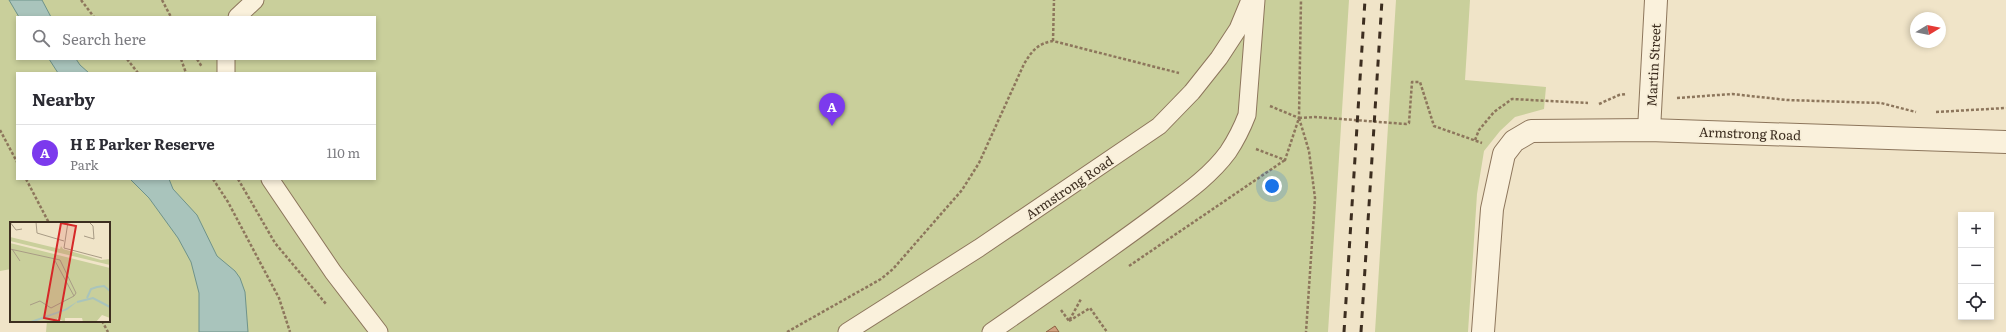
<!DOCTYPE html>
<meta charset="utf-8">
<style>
:root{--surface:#fff;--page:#f7f7f7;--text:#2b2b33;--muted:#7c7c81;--line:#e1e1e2;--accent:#7c3aed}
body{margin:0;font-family:Literata,serif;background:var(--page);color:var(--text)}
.controls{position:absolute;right:12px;bottom:12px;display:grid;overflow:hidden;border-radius:0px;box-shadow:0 2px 6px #0003}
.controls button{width:36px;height:36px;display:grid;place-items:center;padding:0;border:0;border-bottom:1px solid var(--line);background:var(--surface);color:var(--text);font:20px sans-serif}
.compass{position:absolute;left:1910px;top:12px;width:36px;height:36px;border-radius:50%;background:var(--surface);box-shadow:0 2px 6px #0003;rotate:80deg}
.you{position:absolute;left:1272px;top:186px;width:14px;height:14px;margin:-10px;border:3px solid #fff;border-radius:50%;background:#1a73e8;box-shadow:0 0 0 6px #1a73e833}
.badge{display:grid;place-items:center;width:26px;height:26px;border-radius:50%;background:var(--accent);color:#fff;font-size:13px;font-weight:700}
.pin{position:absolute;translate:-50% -33px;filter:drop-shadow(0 1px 2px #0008)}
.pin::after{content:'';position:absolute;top:21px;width:14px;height:12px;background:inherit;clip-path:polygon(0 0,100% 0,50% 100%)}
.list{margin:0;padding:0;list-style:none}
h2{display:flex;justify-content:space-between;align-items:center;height:52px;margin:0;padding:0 16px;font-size:17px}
h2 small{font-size:13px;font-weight:400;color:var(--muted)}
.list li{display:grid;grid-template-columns:26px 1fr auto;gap:12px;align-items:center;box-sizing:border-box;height:56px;padding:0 16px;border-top:1px solid var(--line)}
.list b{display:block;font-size:15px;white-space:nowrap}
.list p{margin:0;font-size:13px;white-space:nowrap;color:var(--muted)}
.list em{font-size:13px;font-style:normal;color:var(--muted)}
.icon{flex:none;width:22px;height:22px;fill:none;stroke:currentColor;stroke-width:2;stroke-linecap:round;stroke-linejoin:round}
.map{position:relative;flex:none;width:2006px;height:332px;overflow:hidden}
.search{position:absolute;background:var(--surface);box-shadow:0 2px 6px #0003;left:16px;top:16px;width:360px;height:44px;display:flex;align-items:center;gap:10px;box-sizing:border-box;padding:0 14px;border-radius:0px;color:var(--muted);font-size:15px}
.panel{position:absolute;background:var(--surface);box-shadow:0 2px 6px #0003;left:16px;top:72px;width:360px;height:108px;border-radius:0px}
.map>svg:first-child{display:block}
</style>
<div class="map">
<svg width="2006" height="332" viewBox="0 0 2006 332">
<rect width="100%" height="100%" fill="#f0e4c8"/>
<g fill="#c9cf9b" fill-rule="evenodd">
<path d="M0 0H1349L1328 332H46L47 321H109V223H11V269L0 271ZM17 17H375V59H17ZM17 73H375V179H17Z"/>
<path d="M1396 0H1470L1465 80 1546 87 1544 109 1515 117 1500 131 1484 151 1477 194 1468 332H1375Z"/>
</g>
<g fill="#a9c4bc" stroke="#6f938a">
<path d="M9 0H42L51 17H19Z"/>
<path d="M49 59H76L80 65 89 73H58Z"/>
<path d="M130 179H169L173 189 197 215 217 256 235 271 240 278 245 292 248 332H199V293L191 262 178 238 149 198Z"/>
</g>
<path fill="#cf9f7d" stroke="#8d5f41" d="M1055 326 1059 332H1046Z"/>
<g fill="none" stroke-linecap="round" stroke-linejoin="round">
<g stroke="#8d765c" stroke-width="19">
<g id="service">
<path d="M237 17 255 0"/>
<path d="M226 73V59"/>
<path d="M270 179 333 272 379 332"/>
<path d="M847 332 979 248 1159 126 1192 92 1219 58 1238 29 1250 0"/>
<path d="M991 332C1046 294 1101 256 1155 216 1180 197 1209 178 1228 152 1236 140 1242 128 1247 115L1256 0"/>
</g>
</g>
<g stroke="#8d765c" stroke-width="24">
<g id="minor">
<path d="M1649 130 1656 0"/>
<path d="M1483 332 1492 209 1504 154 1514 141 1531 131 1649 130 2006 142"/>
</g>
</g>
<g stroke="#8d765c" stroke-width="2.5" stroke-dasharray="3 2" stroke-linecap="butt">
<path d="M81 0 94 17"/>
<path d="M162 0 171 17"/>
<path d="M1053 41 1054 0"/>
<path d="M127 59 138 73"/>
<path d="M181 59 186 73"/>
<path d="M197 59 202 67"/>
<path d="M1677 98 1732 94 1787 100 1881 103 1916 112"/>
<path d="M1599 104 1619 95 1626 94"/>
<path d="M1270 106 1299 118 1301 0"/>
<path d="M1936 112 2006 108"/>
<path d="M1299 118 1315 117 1406 124 1409 123 1412 82H1420L1434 126 1482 143"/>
<path d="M1299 118 1309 151 1315 198 1306 332"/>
<path d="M0 130 17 162"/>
<path d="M1475 140 1479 130 1494 112 1512 99 1588 103"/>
<path d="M1256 149 1285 160 1299 118"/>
<path d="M26 179 49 223"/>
<path d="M213 179 228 202 279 298 290 332"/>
<path d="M238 179 275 243 326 304"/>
<path d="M1129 266 1285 160"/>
<path d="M1061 310 1069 321 1081 299"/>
<path d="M102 321 108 332"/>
<path d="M1069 321 1090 308 1107 332"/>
<path d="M787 332 881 279 893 269 962 190 979 163 1024 64C1031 52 1038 43 1053 41L1179 73"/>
</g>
<use href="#service" stroke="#faf1dc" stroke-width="17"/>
<use href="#minor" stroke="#faf1dc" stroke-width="22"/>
<g stroke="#3d2e20" stroke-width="3" stroke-dasharray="7 7" stroke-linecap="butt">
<path d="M1344 332 1365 0"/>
<path d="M1361 332 1382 0"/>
</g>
</g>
<g text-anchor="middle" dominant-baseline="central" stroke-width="3.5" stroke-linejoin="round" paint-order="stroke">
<g font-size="13" fill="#3d2e20" stroke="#f7eed8">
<text transform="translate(1653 65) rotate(-87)">Martin Street</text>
<text transform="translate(1750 133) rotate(2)">Armstrong Road</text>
<text transform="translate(1069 187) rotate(-34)">Armstrong Road</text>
</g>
</g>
<g transform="translate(10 222)">
<rect width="100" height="100" fill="#f0e4c8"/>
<path d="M0 15 50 27 51 24 53 27 91 38 100 37V43L0 19ZM0 21 100 46V96L92 93 86 100H73L72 96H55V100L47 96V100H0Z" fill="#c9cf9b"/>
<path d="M68 79 57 88 24 100H18L55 87Z" fill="#a9c4bc"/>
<path fill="none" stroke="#a9c4bc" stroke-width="2" d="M77 76 81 67 87 65 94 64 100 69M67 80 83 76 100 85"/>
<path fill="none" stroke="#a89b85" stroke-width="1" d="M0 0 6 8 12 7M26 0 27 11 54 19M58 0 54 26 92 36M74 14 84 17 83 4 79 0M0 27 50 38 66 71 64 74M2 27 10 39M44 37 64 74M20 83 30 79 41 86 64 74"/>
<path fill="#d62828" fill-opacity="0.15" stroke="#d62828" stroke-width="2" d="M51 1 66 4 49 99 34 96Z"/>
<rect width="100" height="100" fill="none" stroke="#3d2e20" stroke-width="2"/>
</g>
</svg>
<div class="controls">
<button>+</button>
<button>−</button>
<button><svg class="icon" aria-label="locate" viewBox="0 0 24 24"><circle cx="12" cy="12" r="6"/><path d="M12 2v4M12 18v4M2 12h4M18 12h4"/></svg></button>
</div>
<svg class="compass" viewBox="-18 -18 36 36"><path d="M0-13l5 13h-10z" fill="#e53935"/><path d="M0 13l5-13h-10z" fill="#7c7c81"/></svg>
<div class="you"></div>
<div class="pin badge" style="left:832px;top:126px">A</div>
<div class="search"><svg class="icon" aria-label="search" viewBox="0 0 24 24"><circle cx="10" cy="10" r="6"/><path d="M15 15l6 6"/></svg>Search here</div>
<section class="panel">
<h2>Nearby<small></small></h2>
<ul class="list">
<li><span class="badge">A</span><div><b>H E Parker Reserve</b><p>Park</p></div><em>110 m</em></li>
</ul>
</section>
</div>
